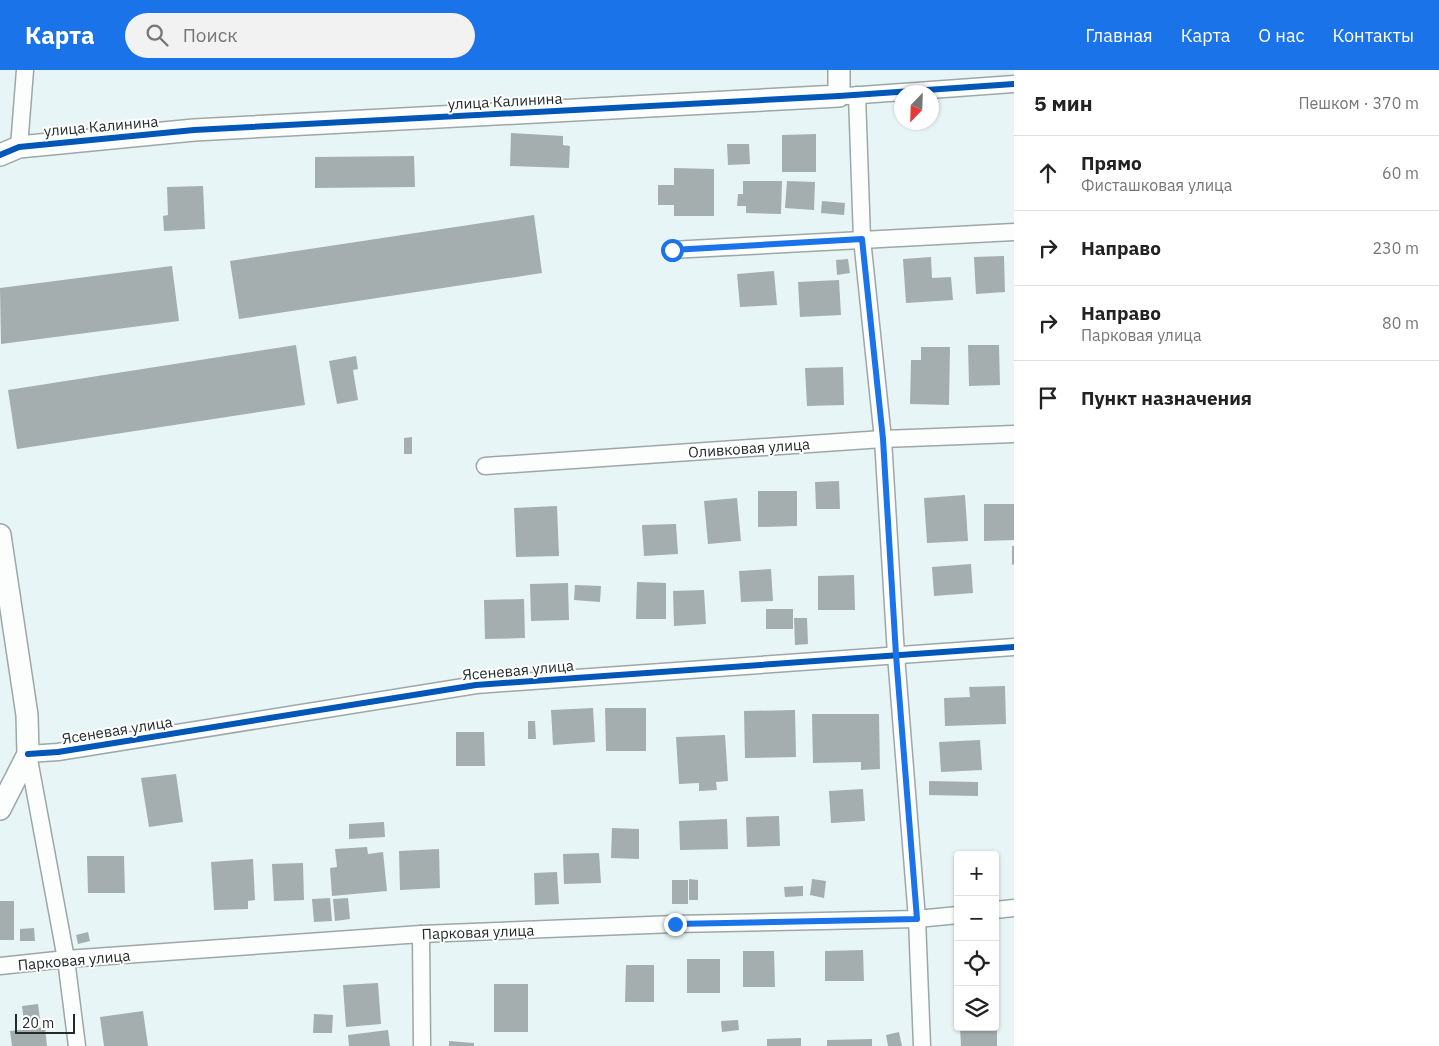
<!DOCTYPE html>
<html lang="ru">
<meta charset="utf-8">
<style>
:root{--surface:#fff;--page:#f2f2f2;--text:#222;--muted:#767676;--line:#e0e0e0;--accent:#1a73e8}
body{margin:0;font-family:"IBM Plex Sans",sans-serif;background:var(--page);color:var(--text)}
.controls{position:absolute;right:15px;bottom:15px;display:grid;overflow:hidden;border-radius:5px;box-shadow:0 1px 4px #0004}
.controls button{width:45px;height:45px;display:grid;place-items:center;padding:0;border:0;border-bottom:1px solid var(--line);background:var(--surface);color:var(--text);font:25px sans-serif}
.compass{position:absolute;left:894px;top:15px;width:45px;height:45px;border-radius:50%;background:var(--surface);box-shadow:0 1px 4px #0004;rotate:203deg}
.scale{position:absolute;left:15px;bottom:12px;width:60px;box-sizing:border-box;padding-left:5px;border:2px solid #222b2b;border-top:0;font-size:14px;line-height:18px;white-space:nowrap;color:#222b2b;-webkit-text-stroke:4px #fff;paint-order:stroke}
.stop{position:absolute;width:15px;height:15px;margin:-11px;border:4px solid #1a73e8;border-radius:50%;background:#fff}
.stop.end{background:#1a73e8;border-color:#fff;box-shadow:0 1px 5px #0008}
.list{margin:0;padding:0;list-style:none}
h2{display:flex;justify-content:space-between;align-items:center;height:65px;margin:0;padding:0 20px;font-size:21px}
h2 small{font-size:16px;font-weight:400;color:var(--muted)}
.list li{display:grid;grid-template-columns:32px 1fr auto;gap:15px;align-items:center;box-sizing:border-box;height:75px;padding:0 20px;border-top:1px solid var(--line)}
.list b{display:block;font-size:19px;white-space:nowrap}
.list p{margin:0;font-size:16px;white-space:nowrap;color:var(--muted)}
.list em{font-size:16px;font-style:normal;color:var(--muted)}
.icon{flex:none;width:28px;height:28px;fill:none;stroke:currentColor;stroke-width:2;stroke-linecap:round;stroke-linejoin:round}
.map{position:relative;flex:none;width:1014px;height:976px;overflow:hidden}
header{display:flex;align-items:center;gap:30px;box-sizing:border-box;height:70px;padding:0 25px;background:var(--accent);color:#fff}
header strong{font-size:24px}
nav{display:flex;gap:28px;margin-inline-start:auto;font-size:18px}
.search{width:350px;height:45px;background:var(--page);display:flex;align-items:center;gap:12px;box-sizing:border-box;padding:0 18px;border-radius:28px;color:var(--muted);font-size:19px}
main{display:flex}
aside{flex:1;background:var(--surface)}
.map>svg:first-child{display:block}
</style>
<header>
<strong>Карта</strong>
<div class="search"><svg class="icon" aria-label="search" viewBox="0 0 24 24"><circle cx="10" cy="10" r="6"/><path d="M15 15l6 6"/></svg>Поиск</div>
<nav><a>Главная</a><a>Карта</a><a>О нас</a><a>Контакты</a></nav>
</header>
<main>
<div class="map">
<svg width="1014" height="976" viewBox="0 0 1014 976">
<rect width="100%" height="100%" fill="#e8f5f6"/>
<g fill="#a4aeaf">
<path d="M511 63 563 66V75L570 76 569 98 510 96Z"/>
<path d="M816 64V102H782V65Z"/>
<path d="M727 74H749L750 94 728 95Z"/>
<path d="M414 86 415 117 315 118V87Z"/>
<path d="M674 98 714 99V146H674V135H658V115H674Z"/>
<path d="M743 111H782L781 144 746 143V136H737L738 124H743Z"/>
<path d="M787 111 815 112 814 140 785 138Z"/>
<path d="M203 116 205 159 164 161 163 146 168 145 167 117Z"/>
<path d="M822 131 845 133 844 145 821 143Z"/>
<path d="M534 145 542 203 239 249 230 191Z"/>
<path d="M1004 186 1005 222 976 224 974 187Z"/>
<path d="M931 187 932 208 951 207 953 230 906 233 903 189Z"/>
<path d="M848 189 850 203 837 205 836 190Z"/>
<path d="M172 196 179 251 1 274 0 218Z"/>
<path d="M774 201 777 235 740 237 737 204Z"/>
<path d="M839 210 841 245 800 247 798 212Z"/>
<path d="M296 275 305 335 17 379 8 320Z"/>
<path d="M968 275H999L1000 315 969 316Z"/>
<path d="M921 277H950L949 335 910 334 911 290H921Z"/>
<path d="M356 286 358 299 353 300 358 330 337 334 329 291Z"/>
<path d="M843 297 844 335 807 336 805 298Z"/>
<path d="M412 367V384H404V368Z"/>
<path d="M839 411 840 439H816L815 412Z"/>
<path d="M758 421H797V456L758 457Z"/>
<path d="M965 425 968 471 927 473 924 428Z"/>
<path d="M737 428 741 471 708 474 704 431Z"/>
<path d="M984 434H1014V470L984 471Z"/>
<path d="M557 436 559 486 516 487 514 438Z"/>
<path d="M676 454 678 484 644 486 642 455Z"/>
<path d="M1012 476H1014V494L1012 495Z"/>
<path d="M971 494 973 523 934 526 932 497Z"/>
<path d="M771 499 773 531 741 532 739 501Z"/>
<path d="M854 505 855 540H818V506Z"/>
<path d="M637 512 666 513V549H636Z"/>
<path d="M568 513 569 550 531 551 530 514Z"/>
<path d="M575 515 601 516 600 532 574 530Z"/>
<path d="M704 520 706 554 674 556 673 521Z"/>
<path d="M524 529 525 568 485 569 484 530Z"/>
<rect x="766" y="539" width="27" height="20"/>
<path d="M794 548H807L808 574 795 575Z"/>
<path d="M1005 616 1006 654 945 656 944 628 970 627 969 617Z"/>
<path d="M593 638 595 672 553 675 551 640Z"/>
<path d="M605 638H646V681H606Z"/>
<path d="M795 640 796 687 745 688 744 641Z"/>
<path d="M812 644H879L880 699 861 700V692L813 693Z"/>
<path d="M528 651H535L536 669H528Z"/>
<path d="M456 662H484L485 696H456Z"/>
<path d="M725 665 728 711 716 712 717 720 699 721V713L679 714 676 667Z"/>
<path d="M980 670 982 700 941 702 939 672Z"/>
<path d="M176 704 183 752 149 757 141 708Z"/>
<path d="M929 711 978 712V726L929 725Z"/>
<path d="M863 719 865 751 831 753 829 721Z"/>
<path d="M779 746 780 776 747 777 746 747Z"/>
<path d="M727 749 728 779 680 780 679 751Z"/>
<path d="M384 752 385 767 349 769V754Z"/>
<path d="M612 758 639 759V789L611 788Z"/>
<path d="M367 777 368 784 383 782 387 821 332 826 330 798 337 797 335 779Z"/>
<path d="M439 779 440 818 400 820 399 781Z"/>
<path d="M599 783 601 813 564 814 563 784Z"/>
<path d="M87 786H124L125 823H88Z"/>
<path d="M253 789 255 830 248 831V839L214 840 211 792Z"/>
<path d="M303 793 304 830 274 831 272 794Z"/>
<path d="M557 802 559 834 535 835 534 803Z"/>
<path d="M689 809 698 810V830H689Z"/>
<path d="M812 809 826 811 824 828 810 825Z"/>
<rect x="672" y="810" width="16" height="24"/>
<path d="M803 816V826L785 827 784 817Z"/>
<path d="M330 828 332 851 314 852 312 829Z"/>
<path d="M348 828 350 849 335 851 333 829Z"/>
<rect x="0" y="831" width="14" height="39"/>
<path d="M34 858 35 871H20V859Z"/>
<path d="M88 862 90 871 78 874 76 865Z"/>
<path d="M863 880 864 911H825V881Z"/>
<path d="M743 881H774L775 917H743Z"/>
<rect x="687" y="889" width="33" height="34"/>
<path d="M626 895H654V932H625Z"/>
<path d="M378 913 381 954 346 957 343 915Z"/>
<rect x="494" y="914" width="34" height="48"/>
<path d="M38 934 40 949 24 951 22 936Z"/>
<path d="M143 941 148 976H104L100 947Z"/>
<path d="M314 944 333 945 332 963H313Z"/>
<path d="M738 950 739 960 722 962 721 951Z"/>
<path d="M45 957 47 976H12L10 961Z"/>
<path d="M960 957H997V976H961Z"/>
<path d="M388 960 390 976H349L348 965Z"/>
<path d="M899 962 902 976H888L886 965Z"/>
<path d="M801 968V976H767V969Z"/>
<path d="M872 969V976H827V970Z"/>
<path d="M449 971 474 973V976H449Z"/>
</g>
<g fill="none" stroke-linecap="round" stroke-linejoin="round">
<g stroke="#9da7a8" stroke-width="19">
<g id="minor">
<path d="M857 25 862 169 883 369 896 585 917 849 922 976"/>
<path d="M847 26 1014 14"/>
<path d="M19 77 25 0"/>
<path d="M671 180 1014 162"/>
<path d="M485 396 883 369 1014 364"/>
<path d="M995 840 1014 838"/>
<path d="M421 864 422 976"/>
<path d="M0 896 66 889 421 864 675 854 917 849 958 845"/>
<path d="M77 976 66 889 28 684 58 682 476 615 1014 577"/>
</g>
</g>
<g stroke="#9da7a8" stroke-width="24">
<g id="tertiary">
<path d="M0 85 19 77 194 60 839 26V0"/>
<path d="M0 465 27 645 28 684 0 739"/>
</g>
</g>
<use href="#minor" stroke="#fcfefe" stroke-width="16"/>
<use href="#tertiary" stroke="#fcfefe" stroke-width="21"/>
<g stroke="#fff" stroke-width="9">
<g id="cycleway">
<path d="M0 85 19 77 194 60 839 26 1014 14"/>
<path d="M28 684 58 682 476 615 1014 577"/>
</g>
</g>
<use href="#cycleway" stroke="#0057b8" stroke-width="6"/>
</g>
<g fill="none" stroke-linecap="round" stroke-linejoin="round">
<path stroke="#1a73e8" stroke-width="6" d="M672 180 862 169 883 369 896 585 917 849 675 854"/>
</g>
<g text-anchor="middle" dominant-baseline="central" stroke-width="4" stroke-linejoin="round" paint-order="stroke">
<g font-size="15" fill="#222b2b" stroke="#fff">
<text transform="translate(505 31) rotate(-3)">улица Калинина</text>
<text transform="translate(101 56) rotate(-5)">улица Калинина</text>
<text transform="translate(749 378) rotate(-4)">Оливковая улица</text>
<text transform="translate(518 600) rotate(-5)">Ясеневая улица</text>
<text transform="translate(117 660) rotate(-9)">Ясеневая улица</text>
<text transform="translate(478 862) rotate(-2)">Парковая улица</text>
<text transform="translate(74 890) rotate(-5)">Парковая улица</text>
</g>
</g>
</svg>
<div class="controls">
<button>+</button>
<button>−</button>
<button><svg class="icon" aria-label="locate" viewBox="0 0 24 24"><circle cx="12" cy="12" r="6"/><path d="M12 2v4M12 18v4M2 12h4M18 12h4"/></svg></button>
<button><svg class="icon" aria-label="layers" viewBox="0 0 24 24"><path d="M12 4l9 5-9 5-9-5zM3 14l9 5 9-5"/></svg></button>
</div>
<svg class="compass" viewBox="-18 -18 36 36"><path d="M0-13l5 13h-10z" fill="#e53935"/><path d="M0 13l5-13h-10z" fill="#767676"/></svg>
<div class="scale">20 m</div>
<div class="stop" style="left:672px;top:180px"></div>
<div class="stop end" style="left:675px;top:854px"></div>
</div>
<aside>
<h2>5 мин<small>Пешком · 370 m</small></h2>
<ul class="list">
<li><svg class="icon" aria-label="ahead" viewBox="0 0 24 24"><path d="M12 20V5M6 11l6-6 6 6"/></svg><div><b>Прямо</b><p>Фисташковая улица</p></div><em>60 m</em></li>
<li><svg class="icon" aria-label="right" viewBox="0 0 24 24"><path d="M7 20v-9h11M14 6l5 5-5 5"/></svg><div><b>Направо</b></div><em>230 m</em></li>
<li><svg class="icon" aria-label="right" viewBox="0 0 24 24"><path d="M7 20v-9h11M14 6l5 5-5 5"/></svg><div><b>Направо</b><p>Парковая улица</p></div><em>80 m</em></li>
<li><svg class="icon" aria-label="arrive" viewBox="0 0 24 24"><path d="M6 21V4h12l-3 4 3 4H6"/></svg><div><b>Пункт назначения</b></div></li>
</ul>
</aside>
</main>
